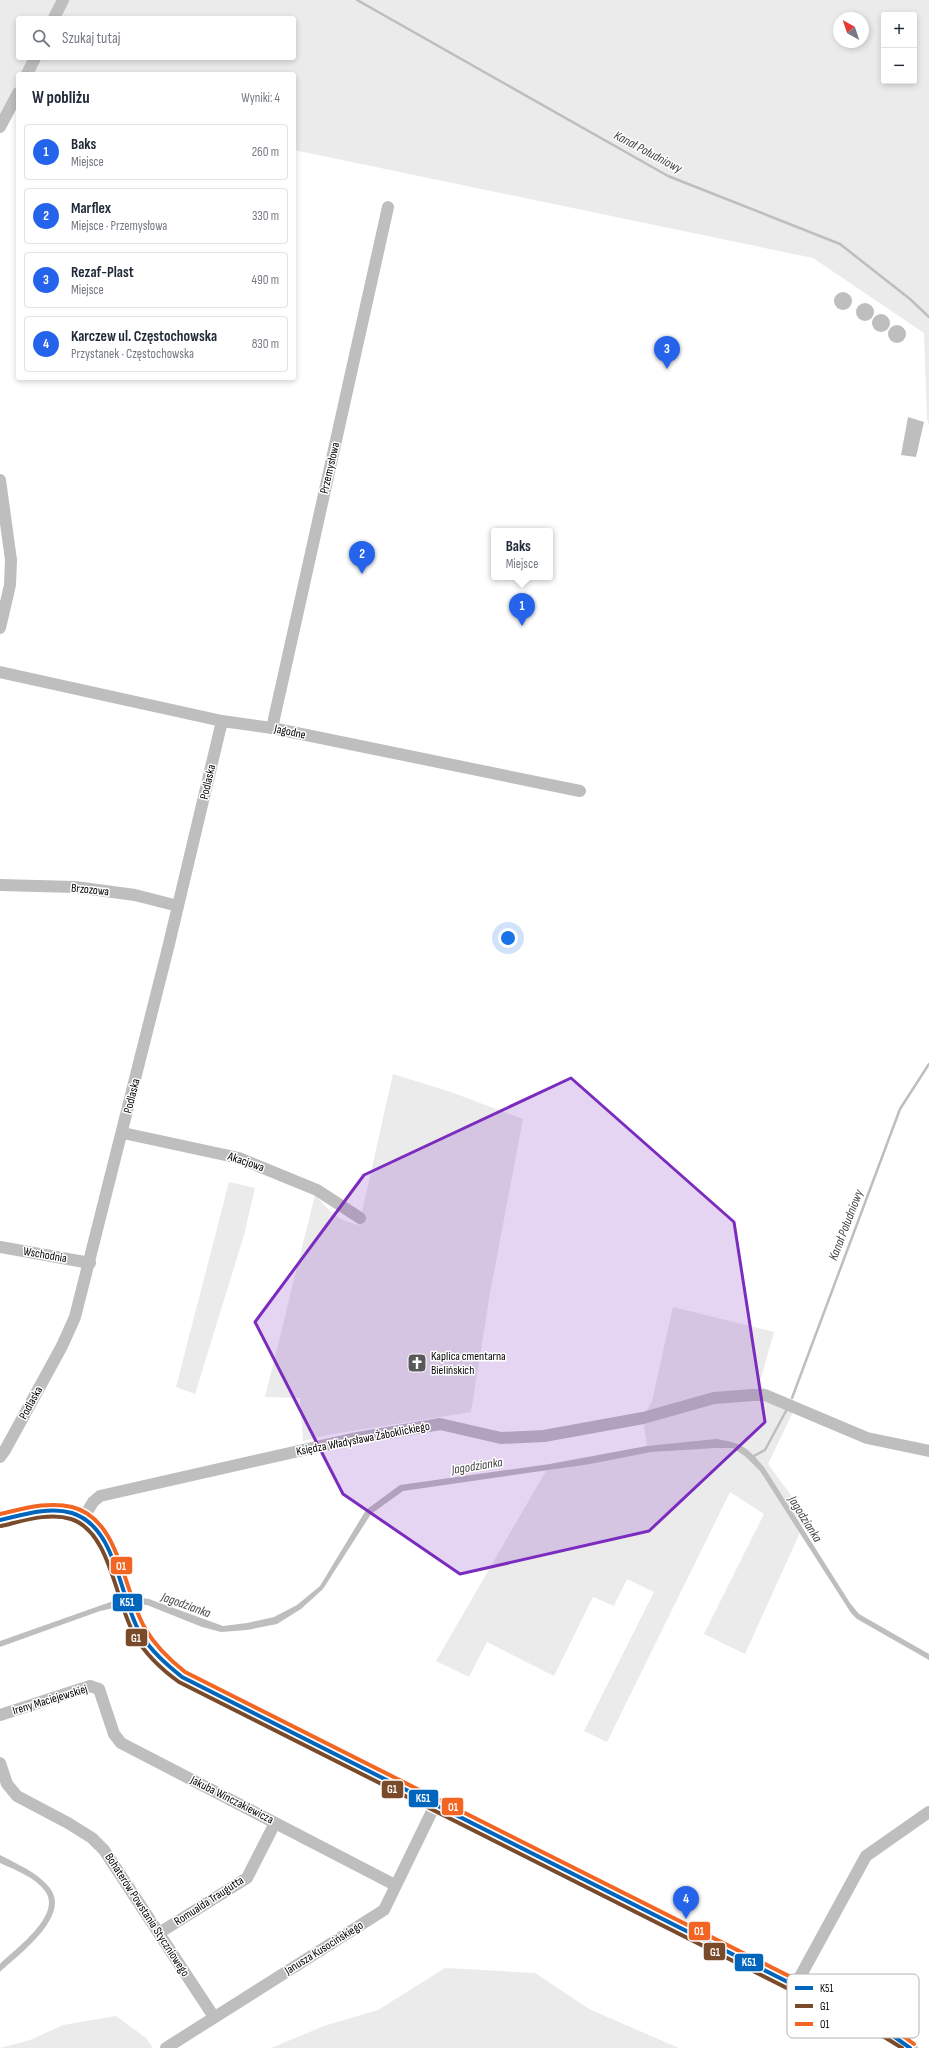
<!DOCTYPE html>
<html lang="pl">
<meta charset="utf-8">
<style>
:root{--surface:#fff;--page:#f2f2f3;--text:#1f2937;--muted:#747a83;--line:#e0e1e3;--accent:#2563eb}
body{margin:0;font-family:"Sofia Sans Condensed",sans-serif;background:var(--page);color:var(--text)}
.controls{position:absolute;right:12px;top:12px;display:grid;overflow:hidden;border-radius:4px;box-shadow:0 2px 6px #0003}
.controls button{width:36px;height:36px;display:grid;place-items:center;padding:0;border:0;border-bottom:1px solid var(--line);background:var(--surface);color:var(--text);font:20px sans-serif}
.compass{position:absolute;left:833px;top:12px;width:36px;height:36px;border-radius:50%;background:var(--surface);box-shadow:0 2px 6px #0003;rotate:320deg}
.you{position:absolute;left:508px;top:938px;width:14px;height:14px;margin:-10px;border:3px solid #fff;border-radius:50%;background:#1a73e8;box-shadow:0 0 0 6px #1a73e833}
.badge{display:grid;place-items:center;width:26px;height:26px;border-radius:50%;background:var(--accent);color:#fff;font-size:13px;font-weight:700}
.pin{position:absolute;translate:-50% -33px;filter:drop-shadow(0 1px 2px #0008)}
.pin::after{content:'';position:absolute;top:21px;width:14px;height:12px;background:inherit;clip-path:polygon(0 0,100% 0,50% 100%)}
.popup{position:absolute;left:491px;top:528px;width:62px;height:52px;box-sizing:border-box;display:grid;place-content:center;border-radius:4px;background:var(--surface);filter:drop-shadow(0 1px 3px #0005);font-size:13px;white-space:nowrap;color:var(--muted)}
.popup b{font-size:15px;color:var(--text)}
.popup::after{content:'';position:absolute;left:50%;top:100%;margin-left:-8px;border:8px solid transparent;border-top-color:var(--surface)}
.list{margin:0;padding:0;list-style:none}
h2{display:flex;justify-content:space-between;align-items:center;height:52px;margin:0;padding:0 16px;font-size:17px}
h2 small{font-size:13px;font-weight:400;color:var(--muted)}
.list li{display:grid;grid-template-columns:26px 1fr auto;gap:12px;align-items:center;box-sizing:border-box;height:56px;margin:0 8px 8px;padding:0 8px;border:1px solid var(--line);border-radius:4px}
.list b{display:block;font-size:15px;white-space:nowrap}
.list p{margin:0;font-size:13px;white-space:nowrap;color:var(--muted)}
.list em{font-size:13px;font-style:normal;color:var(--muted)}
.icon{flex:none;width:22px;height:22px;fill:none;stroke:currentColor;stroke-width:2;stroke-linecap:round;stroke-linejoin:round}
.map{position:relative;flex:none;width:929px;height:2048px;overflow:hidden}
.search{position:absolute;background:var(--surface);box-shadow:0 2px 6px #0003;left:16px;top:16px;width:280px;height:44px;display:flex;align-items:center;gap:10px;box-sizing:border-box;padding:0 14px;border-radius:4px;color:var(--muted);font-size:15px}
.panel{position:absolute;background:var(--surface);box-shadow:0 2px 6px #0003;left:16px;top:72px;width:280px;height:308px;border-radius:4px}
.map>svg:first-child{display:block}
</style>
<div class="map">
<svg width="929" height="2048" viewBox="0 0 929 2048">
<rect width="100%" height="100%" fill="#fff"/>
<g fill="#ebebeb" fill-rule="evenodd">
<path d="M0 0H929V425L927 419 924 333 813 258 294 150V74H18V93L0 128ZM884 15H914V81H884ZM18 18H294V58H18ZM839 18H863V42H839Z"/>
<path d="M393 1074 451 1092 523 1119 490 1293 471 1412 327 1435 303 1441 300 1398 265 1397 315 1195C331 1212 336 1220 359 1225Z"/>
<path d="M229 1182 255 1188 244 1235 195 1394 176 1387Z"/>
<path d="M673 1307 774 1332 759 1385 795 1408 768 1464 807 1517 745 1654 704 1634 764 1514 730 1492 607 1742 584 1731 654 1592 627 1579 614 1606 593 1597 554 1676 487 1642 469 1677 436 1661 550 1464 647 1446 643 1418 652 1401Z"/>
<path d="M445 1968 535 1973 589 2009 679 2048H271L324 2026 378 2010Z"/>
<path d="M116 2016 146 2038 153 2048H0L30 2040 63 2025Z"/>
</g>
<g fill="#bebebe">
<circle cx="843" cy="301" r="9"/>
<circle cx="865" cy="312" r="9"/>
<circle cx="881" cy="323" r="9"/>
<circle cx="897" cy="334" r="9"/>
<path d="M908 417 924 422 916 457 901 455Z"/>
<path d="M716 1439C742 1443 747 1447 764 1467L850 1603 859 1614 929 1654V1660L857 1619 851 1613 760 1471 746 1457 733 1448H716L651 1452 590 1464 403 1491 371 1514 323 1589 301 1609 277 1624 247 1630 221 1632 202 1627 147 1605 132 1604 100 1611 0 1647V1641L116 1600 129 1596 149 1599 223 1626 247 1623 274 1617 297 1605 320 1586 366 1510 400 1485 550 1464 647 1446Z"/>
<path d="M0 1855C17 1864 37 1872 49 1887 73 1915 18 1955 0 1972V1964C15 1949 63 1915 45 1891 35 1877 15 1870 0 1863Z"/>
</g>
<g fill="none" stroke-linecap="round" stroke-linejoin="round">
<g stroke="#bebebe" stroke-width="2.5">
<path d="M357 0 668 176 840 244 910 299 929 317"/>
<path d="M792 1398 900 1109 929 1064"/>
<path d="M752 1457 765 1450 786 1411"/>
</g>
<g stroke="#dbdbdb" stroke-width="16">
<path id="major" d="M0 1520C42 1511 79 1497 105 1541 128 1596 128 1641 182 1677L889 2033 905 2043 910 2048"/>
</g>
<g stroke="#bebebe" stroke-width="12">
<path d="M54 18 63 0"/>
<path d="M27 74 35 58"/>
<path d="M0 127 18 93"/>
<path d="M0 480 11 560 10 585 0 628"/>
<path d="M0 672 222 721 272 728 580 791"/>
<path d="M272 728 388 207"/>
<path d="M0 885 75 887 135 895 178 906"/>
<path d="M123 1133 239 1158 317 1190 360 1218"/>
<path d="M0 1247 90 1263"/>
<path d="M0 1457 5 1450 62 1346 75 1317 168 948 222 721"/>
<path d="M84 1517 93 1502 100 1496 352 1439 440 1424 501 1438 544 1436 643 1418 714 1398 753 1395H765L867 1438 929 1451"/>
<path d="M0 1715 90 1686 99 1689 114 1734 121 1743 395 1885"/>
<path d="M0 1763 7 1784 17 1796 68 1823 92 1838 104 1850 214 2017"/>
<path d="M159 1933 247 1878 275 1823"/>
<path d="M795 1986 866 1856 929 1812"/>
<path d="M166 2048 384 1910 435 1805"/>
</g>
<use href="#major" stroke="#bebebe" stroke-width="15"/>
<g stroke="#fff" stroke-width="7">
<path id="bus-1" d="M0 1520C22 1515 49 1506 72 1513 117 1527 119 1597 140 1633 151 1651 166 1664 182 1677L889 2033 910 2048"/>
</g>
<g stroke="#fff" stroke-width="7">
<path id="bus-2" d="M1 1526C23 1521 49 1512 71 1519 111 1532 115 1602 135 1636 146 1655 161 1669 179 1682L886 2038 902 2048"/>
</g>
<g stroke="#fff" stroke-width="7">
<path id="bus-3" d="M0 1514C23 1509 48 1501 72 1507 121 1519 123 1593 146 1630 156 1647 170 1660 185 1672L892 2028 914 2044"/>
</g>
<use href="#bus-1" stroke="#0065bd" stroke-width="4"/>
<use href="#bus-2" stroke="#7a4b2a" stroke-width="4"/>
<use href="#bus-3" stroke="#f26522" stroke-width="4"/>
</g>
<path fill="#7b2cbf" fill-opacity="0.2" stroke="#7b2cbf" stroke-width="3" stroke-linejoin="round" d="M571 1078 734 1222 765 1422 649 1531 460 1574 343 1494 255 1322 364 1175Z"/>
<defs>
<g id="church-square" transform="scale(1)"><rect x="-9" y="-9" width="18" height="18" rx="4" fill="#595959" stroke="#fff"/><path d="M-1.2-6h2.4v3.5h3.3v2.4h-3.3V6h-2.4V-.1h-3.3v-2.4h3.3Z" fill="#fff"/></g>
</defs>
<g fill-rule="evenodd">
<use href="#church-square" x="417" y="1363"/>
</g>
<g text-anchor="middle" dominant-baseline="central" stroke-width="3" stroke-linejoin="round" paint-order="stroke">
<g font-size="12" fill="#000" stroke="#fff">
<text transform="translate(330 468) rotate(-77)">Przemysłowa</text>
<text transform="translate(290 732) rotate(12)">Jagodne</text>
<text transform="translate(208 782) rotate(-77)">Podlaska</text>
<text transform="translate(90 890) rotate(6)">Brzozowa</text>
<text transform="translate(132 1096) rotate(-76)">Podlaska</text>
<text transform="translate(246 1162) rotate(19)">Akacjowa</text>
<text transform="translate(45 1255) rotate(10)">Wschodnia</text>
<text transform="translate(31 1403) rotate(-61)">Podlaska</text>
<text transform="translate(363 1439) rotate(-11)">Księdza Władysława Żaboklickiego</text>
<text transform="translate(50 1700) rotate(-17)">Ireny Maciejewskiej</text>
<text transform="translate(232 1800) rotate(27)">Jakuba Winczakiewicza</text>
<text transform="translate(209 1901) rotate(-33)">Romualda Traugutta</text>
<text transform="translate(147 1915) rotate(57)">Bohaterów Powstania Styczniowego</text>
<text transform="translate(324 1948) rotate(-32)">Janusza Kusocińskiego</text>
</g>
<g font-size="12" fill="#000" stroke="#fff" text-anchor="start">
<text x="431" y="1356">Kaplica cmentarna<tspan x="431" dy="14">Bielińskich</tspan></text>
</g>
<g font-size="13" font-style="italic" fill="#434343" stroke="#fff">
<text transform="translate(648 152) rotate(28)">Kanał Południowy</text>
<text transform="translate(846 1225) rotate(-69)">Kanał Południowy</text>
<text transform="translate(477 1466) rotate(-9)">Jagodzianka</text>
<text transform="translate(805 1519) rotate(58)">Jagodzianka</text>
<text transform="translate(186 1605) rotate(20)">Jagodzianka</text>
</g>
</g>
<rect x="787" y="1974" width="132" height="64" rx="6" fill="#fff" stroke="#b2b2b2" stroke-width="1"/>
<rect x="795" y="1986" width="18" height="4" fill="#0065bd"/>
<rect x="795" y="2004" width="18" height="4" fill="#7a4b2a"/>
<rect x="795" y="2022" width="18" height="4" fill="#f26522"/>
<g font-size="11" fill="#000">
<text x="820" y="1992">K51</text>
<text x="820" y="2010">G1</text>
<text x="820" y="2028">O1</text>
</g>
<g stroke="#fff" stroke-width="1.5">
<rect x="110" y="1556" width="23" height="19" rx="4" fill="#f26522"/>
<rect x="112" y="1593" width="31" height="19" rx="4" fill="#0065bd"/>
<rect x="125" y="1628" width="23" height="19" rx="4" fill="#7a4b2a"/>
<rect x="381" y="1780" width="23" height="19" rx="4" fill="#7a4b2a"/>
<rect x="408" y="1789" width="31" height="19" rx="4" fill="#0065bd"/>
<rect x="441" y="1797" width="23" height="19" rx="4" fill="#f26522"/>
<rect x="688" y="1921" width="23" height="20" rx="4" fill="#f26522"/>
<rect x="703" y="1942" width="23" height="19" rx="4" fill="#7a4b2a"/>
<rect x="734" y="1953" width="30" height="19" rx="4" fill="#0065bd"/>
</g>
<g font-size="11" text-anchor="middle" font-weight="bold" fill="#fff">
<text x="121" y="1570">O1</text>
<text x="127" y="1606">K51</text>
<text x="136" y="1642">G1</text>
<text x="392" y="1793">G1</text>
<text x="423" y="1802">K51</text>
<text x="453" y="1811">O1</text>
<text x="699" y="1935">O1</text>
<text x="715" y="1956">G1</text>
<text x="749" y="1966">K51</text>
</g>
</svg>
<div class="controls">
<button>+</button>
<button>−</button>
</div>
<svg class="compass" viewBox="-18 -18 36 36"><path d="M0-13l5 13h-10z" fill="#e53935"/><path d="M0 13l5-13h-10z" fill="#747a83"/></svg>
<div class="you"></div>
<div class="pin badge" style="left:522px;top:626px">1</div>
<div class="popup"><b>Baks</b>Miejsce</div>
<div class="pin badge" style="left:362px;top:574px">2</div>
<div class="pin badge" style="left:667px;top:369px">3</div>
<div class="pin badge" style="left:686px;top:1919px">4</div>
<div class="search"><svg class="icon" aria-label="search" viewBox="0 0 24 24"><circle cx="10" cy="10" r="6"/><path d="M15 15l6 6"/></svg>Szukaj tutaj</div>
<section class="panel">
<h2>W pobliżu<small>Wyniki: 4</small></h2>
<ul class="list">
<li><span class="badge">1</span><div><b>Baks</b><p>Miejsce</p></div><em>260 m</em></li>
<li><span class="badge">2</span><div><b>Marflex</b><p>Miejsce · Przemysłowa</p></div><em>330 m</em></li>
<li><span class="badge">3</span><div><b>Rezaf-Plast</b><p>Miejsce</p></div><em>490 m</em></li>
<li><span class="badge">4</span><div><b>Karczew ul. Częstochowska</b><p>Przystanek · Częstochowska</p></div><em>830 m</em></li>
</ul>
</section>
</div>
